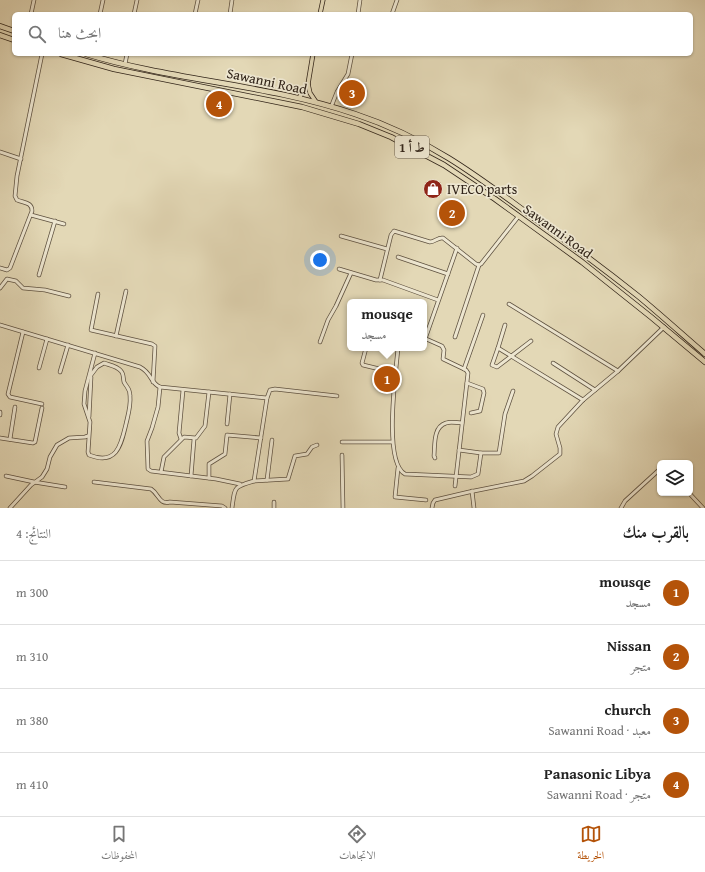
<!DOCTYPE html>
<html lang="ar">
<meta charset="utf-8">
<style>
:root{--surface:#fff;--page:#f2f2f2;--text:#222;--muted:#767676;--line:#e0e0e0;--accent:#b45309}
body{margin:0;font-family:"Gentium Book Plus",Amiri,serif;background:var(--page);color:var(--text);direction:rtl}
.controls{position:absolute;right:12px;bottom:12px;display:grid;overflow:hidden;border-radius:6px;box-shadow:0 1px 3px #0004}
.controls button{width:36px;height:36px;display:grid;place-items:center;padding:0;border:0;border-bottom:1px solid var(--line);background:var(--surface);color:var(--text);font:20px sans-serif}
.you{position:absolute;left:320px;top:260px;width:14px;height:14px;margin:-10px;border:3px solid #fff;border-radius:50%;background:#1a73e8;box-shadow:0 0 0 6px #1a73e833}
.badge{display:grid;place-items:center;width:26px;height:26px;border-radius:50%;background:var(--accent);color:#fff;font-size:13px;font-weight:700}
.pin{position:absolute;translate:-50% -50%;border:2px solid #fff;box-shadow:0 1px 4px #0006}
.popup{position:absolute;left:347px;top:299px;width:80px;height:52px;box-sizing:border-box;display:grid;place-content:center;border-radius:6px;background:var(--surface);filter:drop-shadow(0 1px 3px #0005);font-size:13px;white-space:nowrap;color:var(--muted)}
.popup b{font-size:15px;color:var(--text)}
.popup::after{content:'';position:absolute;left:50%;top:100%;margin-left:-8px;border:8px solid transparent;border-top-color:var(--surface)}
.list{margin:0;padding:0;list-style:none}
h2{display:flex;justify-content:space-between;align-items:center;height:52px;margin:0;padding:0 16px;font-size:17px}
h2 small{font-size:13px;font-weight:400;color:var(--muted)}
.list li{display:grid;grid-template-columns:26px 1fr auto;gap:12px;align-items:center;box-sizing:border-box;height:64px;padding:0 16px;border-top:1px solid var(--line)}
.list b{display:block;font-size:15px;white-space:nowrap}
.list p{margin:0;font-size:13px;white-space:nowrap;color:var(--muted)}
.list em{font-size:13px;font-style:normal;color:var(--muted)}
.icon{flex:none;width:22px;height:22px;fill:none;stroke:currentColor;stroke-width:2;stroke-linecap:round;stroke-linejoin:round}
.map{position:relative;flex:none;width:705px;height:508px;overflow:hidden;direction:ltr}
.search{position:absolute;background:var(--surface);box-shadow:0 1px 3px #0004;left:12px;right:12px;top:12px;height:44px;display:flex;align-items:center;gap:10px;box-sizing:border-box;padding:0 14px;border-radius:6px;color:var(--muted);font-size:15px}
.sheet{height:308px;background:var(--surface)}
nav{display:flex;justify-content:space-around;align-items:center;box-sizing:border-box;height:56px;border-top:1px solid var(--line);background:var(--surface);font-size:11px;color:var(--muted)}
nav a{display:grid;justify-items:center;gap:2px}
nav .on{color:var(--accent)}
.map>svg:first-child{display:block}
</style>
<div class="map">
<svg width="705" height="508" viewBox="0 0 705 508">
<rect width="100%" height="100%" fill="#e3d8b6"/>
<filter id="stains"><feTurbulence type="fractalNoise" baseFrequency=".005" numOctaves="4"/><feColorMatrix values="0 0 0 0 .2 0 0 0 0 .09 0 0 0 0 .02 0 0 0 .5 -.17"/></filter>
<radialGradient id="worn" r=".72"><stop offset=".6" stop-color="#630" stop-opacity="0"/><stop offset="1" stop-color="#630" stop-opacity=".3"/></radialGradient>
<g fill="none" stroke-linecap="round" stroke-linejoin="round">
<g stroke="#5e5140" stroke-width="4.5">
<g id="minor">
<path d="M31 14 34 0"/>
<path d="M100 14 103 0"/>
<path d="M134 14 137 0"/>
<path d="M195 14 198 0"/>
<path d="M230 14 232 0"/>
<path d="M358 14 360 0"/>
<path d="M392 14 397 0"/>
<path d="M125 64 127 54"/>
<path d="M331 107 337 92 348 74 352 54"/>
<path d="M0 152 21 159"/>
<path d="M31 215 64 224"/>
<path d="M341 236 387 249"/>
<path d="M398 257 448 274"/>
<path d="M0 268 7 270 10 268 32 211C32 202 24 203 17 200L15 196 17 176 42 54"/>
<path d="M339 269 376 280H383L438 300"/>
<path d="M39 275 55 221"/>
<path d="M380 280 391 235 394 231 430 242C435 242 438 237 443 238L476 264 479 265"/>
<path d="M0 288 7 279 16 281 23 288 45 290 69 296"/>
<path d="M98 294 91 330 152 344 155 346 153 382"/>
<path d="M509 304 618 371"/>
<path d="M0 325 140 367C152 373 150 383 160 387L267 398"/>
<path d="M505 325 498 348 583 400"/>
<path d="M23 332 8 394 10 397 42 404"/>
<path d="M116 336 126 291"/>
<path d="M455 337 479 265 481 264 518 217"/>
<path d="M424 338 442 346 444 350 443 359 466 370 468 373 455 486"/>
<path d="M425 339 457 248"/>
<path d="M320 342 328 320 336 306 351 273"/>
<path d="M366 348 362 363 363 365 396 373"/>
<path d="M398 348C396 372 383 462 405 474L471 477 478 474 481 453"/>
<path d="M498 348 492 365 497 367 531 341"/>
<path d="M553 363 595 390"/>
<path d="M39 368 47 339"/>
<path d="M464 369 483 315"/>
<path d="M60 372 68 345"/>
<path d="M88 379 97 367 104 363C109 365 117 366 121 371 124 374 123 379 124 382 127 388 130 388 130 396 131 406 128 415 126 424 121 445 117 466 89 455L88 452 90 422 84 404 85 391 95 353"/>
<path d="M467 383 483 389 484 393 480 411 471 413"/>
<path d="M160 387 158 407 152 428 147 441 148 469 151 471 216 479 240 484"/>
<path d="M0 415V412"/>
<path d="M89 417 91 377"/>
<path d="M227 424 230 394"/>
<path d="M0 438 33 443 35 442 42 408"/>
<path d="M10 439 15 407"/>
<path d="M181 439 179 433 183 390"/>
<path d="M342 442H392"/>
<path d="M459 450 481 453H499L505 414 513 391"/>
<path d="M342 455 343 508"/>
<path d="M435 458 434 456C435 445 433 427 446 423 451 421 457 423 462 423"/>
<path d="M398 468 395 497 426 500"/>
<path d="M161 472 164 457 184 437 196 438 205 426 209 392"/>
<path d="M6 476 34 482 65 487"/>
<path d="M191 476 194 439"/>
<path d="M209 478V464L225 454 227 435 261 438"/>
<path d="M267 480 272 440"/>
<path d="M254 481 288 479 295 456 307 454 312 447 317 445"/>
<path d="M94 482 151 489C159 494 159 505 170 502L222 506 225 508"/>
<path d="M472 491 474 508"/>
<path d="M689 493 703 508"/>
<path d="M10 508 31 485 42 477 47 469 50 457 57 445 69 438 85 437 88 436"/>
<path d="M232 508C235 487 233 487 254 481L267 398 270 390 275 389 337 396"/>
<path d="M274 508V502"/>
<path d="M432 508 433 503 435 500 469 492 524 481 532 476 560 454V448L556 434 558 427 583 400 618 371 664 327"/>
<path d="M621 508 625 501 660 469"/>
</g>
</g>
<g stroke="#312419" stroke-width="5">
<g id="major">
<path d="M320 14 323 0"/>
<path d="M308 84 310 93 316 102"/>
<path d="M299 98 308 84 313 54"/>
</g>
</g>
<g stroke="#312419" stroke-width="6">
<g id="highway">
<path d="M0 26 14 31"/>
<path d="M0 35 14 40"/>
<path d="M61 54 114 69 302 107 359 124 391 137 444 165 495 199 582 262 651 317 705 362"/>
<path d="M86 54C174 81 267 84 355 114 425 137 475 174 534 218 569 243 604 269 638 296 661 315 683 335 705 354"/>
</g>
</g>
<use href="#minor" stroke="#ede6d0" stroke-width="3"/>
<use href="#major" stroke="#e3d8b6" stroke-width="3.5"/>
<use href="#highway" stroke="#e3d8b6" stroke-width="4.5"/>
</g>
<defs>
<g id="shop-disc" transform="scale(1)"><circle r="9.5" fill="#8f2418" stroke="#ede6d0"/><path d="M-5-2.5h2.3a2.7 3.5 0 0 1 5.4 0H5L5.5 6h-11ZM-1.5-2.5h3a1.5 2.3 0 0 0-3 0Z" fill="#fff"/></g>
</defs>
<g fill-rule="evenodd">
<use href="#shop-disc" x="433" y="189"/>
</g>
<g text-anchor="middle" dominant-baseline="central" stroke-width="3.5" stroke-linejoin="round" paint-order="stroke">
<rect fill="#ede6d0" stroke="#695e50" stroke-width="1" x="395" y="136" width="34" height="22" rx="3"/>
<g font-size="13" font-weight="bold" fill="#312419">
<text x="412" y="147">ط أ 1</text>
</g>
<g font-size="14" fill="#312419" stroke="#ede6d0">
<text transform="translate(267 81) rotate(12)">Sawanni Road</text>
<text transform="translate(558 231) rotate(36)">Sawanni Road</text>
</g>
<g font-size="14" fill="#312419" stroke="#ede6d0" text-anchor="start">
<text x="447" y="189">IVECO parts</text>
</g>
</g>
<rect width="100%" height="100%" filter="url(#stains)"/>
<rect width="100%" height="100%" fill="url(#worn)"/>
</svg>
<div class="controls">
<button><svg class="icon" aria-label="layers" viewBox="0 0 24 24"><path d="M12 4l9 5-9 5-9-5zM3 14l9 5 9-5"/></svg></button>
</div>
<div class="you"></div>
<div class="pin badge" style="left:387px;top:379px">1</div>
<div class="popup"><b>mousqe</b>مسجد</div>
<div class="pin badge" style="left:452px;top:213px">2</div>
<div class="pin badge" style="left:352px;top:93px">3</div>
<div class="pin badge" style="left:219px;top:104px">4</div>
<div class="search"><svg class="icon" aria-label="search" viewBox="0 0 24 24"><circle cx="10" cy="10" r="6"/><path d="M15 15l6 6"/></svg>ابحث هنا</div>
</div>
<section class="sheet">
<h2>بالقرب منك<small>النتائج: 4</small></h2>
<ul class="list">
<li><span class="badge">1</span><div><b>mousqe</b><p>مسجد</p></div><em>300 m</em></li>
<li><span class="badge">2</span><div><b>Nissan</b><p>متجر</p></div><em>310 m</em></li>
<li><span class="badge">3</span><div><b>church</b><p>معبد · Sawanni Road</p></div><em>380 m</em></li>
<li><span class="badge">4</span><div><b>Panasonic Libya</b><p>متجر · Sawanni Road</p></div><em>410 m</em></li>
</ul>
</section>
<nav>
<a class="on"><svg class="icon" aria-label="map" viewBox="0 0 24 24"><path d="M3 6l6-2 6 2 6-2v14l-6 2-6-2-6 2zM9 4v14M15 6v14"/></svg>الخريطة</a>
<a><svg class="icon" aria-label="directions" viewBox="0 0 24 24"><path d="M12 3l9 9-9 9-9-9zM9 14v-3h6M13 9l2 2-2 2"/></svg>الاتجاهات</a>
<a><svg class="icon" aria-label="saved" viewBox="0 0 24 24"><path d="M7 4h10v16l-5-4-5 4z"/></svg>المحفوظات</a>
</nav>
